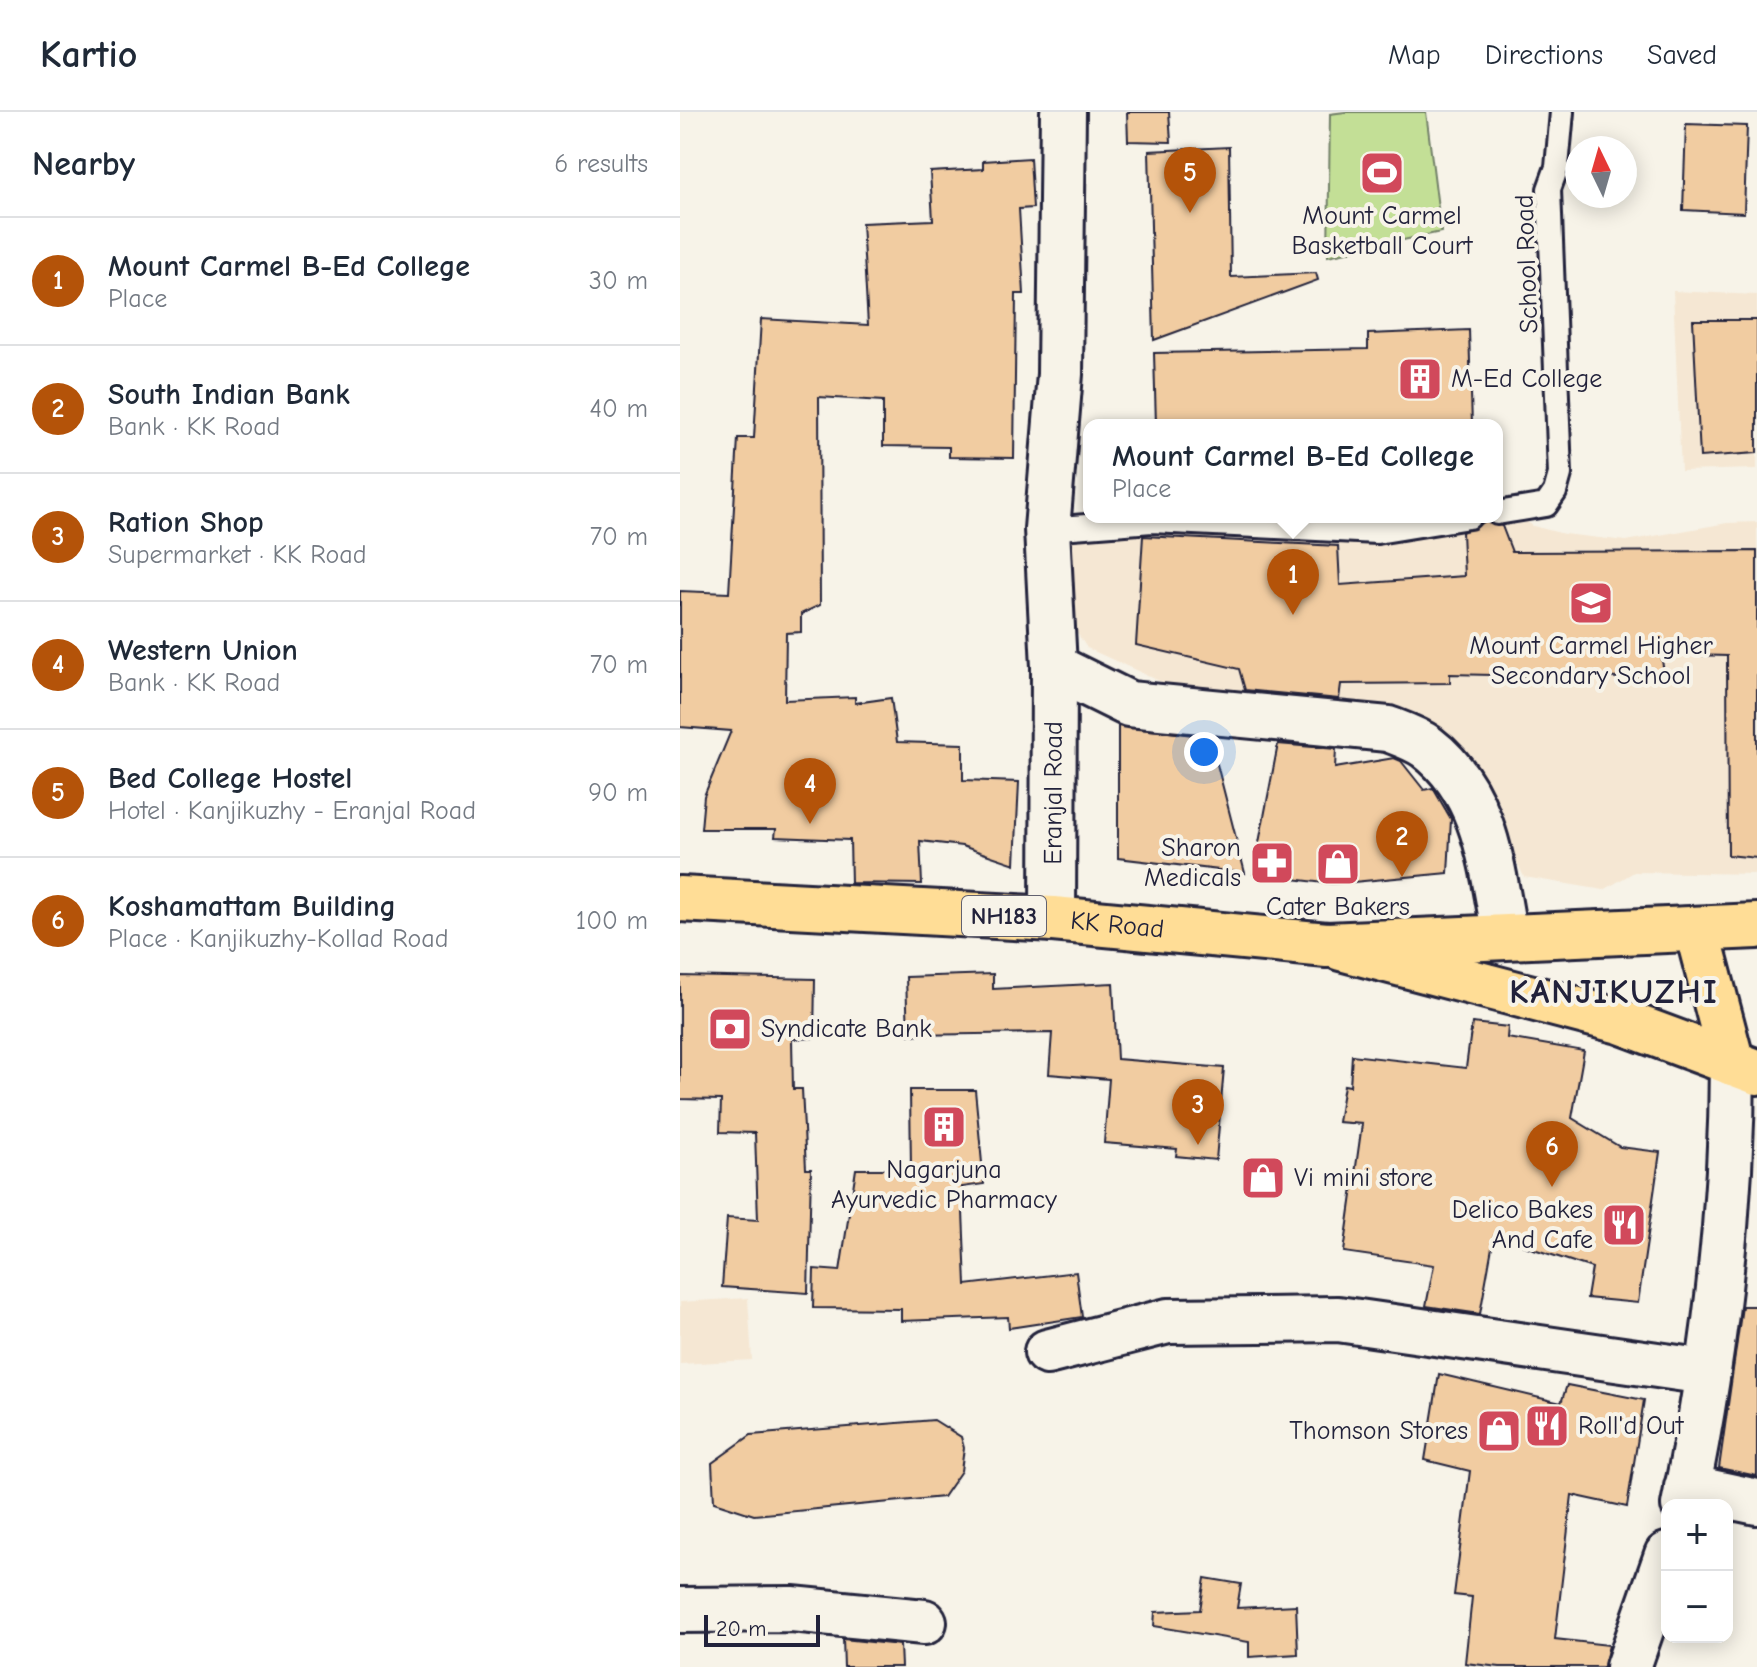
<!DOCTYPE html>
<meta charset="utf-8">
<style>
:root{--surface:#fff;--page:#f2f2f3;--text:#1f2937;--muted:#747a83;--line:#e0e1e3;--accent:#b45309}
body{margin:0;font-family:"Comic Neue",sans-serif;background:var(--page);color:var(--text)}
.controls{position:absolute;right:24px;bottom:24px;display:grid;overflow:hidden;border-radius:16px;box-shadow:0 4px 20px #0003}
.controls button{width:72px;height:72px;display:grid;place-items:center;padding:0;border:0;border-bottom:2px solid var(--line);background:var(--surface);color:var(--text);font:40px sans-serif}
.compass{position:absolute;left:885px;top:24px;width:72px;height:72px;border-radius:50%;background:var(--surface);box-shadow:0 4px 20px #0003;rotate:355deg}
.scale{position:absolute;left:24px;bottom:20px;width:116px;box-sizing:border-box;padding-left:8px;border:4px solid #22223b;border-top:0;font-size:22px;line-height:28px;white-space:nowrap;color:#22223b;-webkit-text-stroke:6px #f7f3e8;paint-order:stroke}
.you{position:absolute;left:524px;top:640px;width:28px;height:28px;margin:-20px;border:6px solid #fff;border-radius:50%;background:#1a73e8;box-shadow:0 0 0 12px #1a73e833}
.badge{display:grid;place-items:center;width:52px;height:52px;border-radius:50%;background:var(--accent);color:#fff;font-size:26px;font-weight:700}
.pin{position:absolute;translate:-50% -66px;filter:drop-shadow(0 2px 4px #0008)}
.pin::after{content:'';position:absolute;top:42px;width:28px;height:24px;background:inherit;clip-path:polygon(0 0,100% 0,50% 100%)}
.popup{position:absolute;left:403px;top:307px;width:420px;height:104px;box-sizing:border-box;display:grid;place-content:center;border-radius:16px;background:var(--surface);filter:drop-shadow(0 2px 6px #0005);font-size:26px;white-space:nowrap;color:var(--muted)}
.popup b{font-size:30px;color:var(--text)}
.popup::after{content:'';position:absolute;left:50%;top:100%;margin-left:-16px;border:16px solid transparent;border-top-color:var(--surface)}
.list{margin:0;padding:0;list-style:none}
h2{display:flex;justify-content:space-between;align-items:center;height:104px;margin:0;padding:0 32px;font-size:34px}
h2 small{font-size:26px;font-weight:400;color:var(--muted)}
.list li{display:grid;grid-template-columns:52px 1fr auto;gap:24px;align-items:center;box-sizing:border-box;height:128px;padding:0 32px;border-top:2px solid var(--line)}
.list b{display:block;font-size:30px;white-space:nowrap}
.list p{margin:0;font-size:26px;white-space:nowrap;color:var(--muted)}
.list em{font-size:26px;font-style:normal;color:var(--muted)}
.map{position:relative;flex:none;width:1077px;height:1555px;overflow:hidden}
header{display:flex;align-items:center;gap:48px;box-sizing:border-box;height:112px;padding:0 40px;background:var(--surface);border-bottom:2px solid var(--line)}
header strong{font-size:38px}
nav{display:flex;gap:44px;margin-inline-start:auto;font-size:28px}
main{display:flex}
aside{flex:1;background:var(--surface)}
.map>svg:first-child{display:block}
</style>
<header>
<strong>Kartio</strong>
<nav><a>Map</a><a>Directions</a><a>Saved</a></nav>
</header>
<main>
<aside>
<h2>Nearby<small>6 results</small></h2>
<ul class="list">
<li><span class="badge">1</span><div><b>Mount Carmel B-Ed College</b><p>Place</p></div><em>30 m</em></li>
<li><span class="badge">2</span><div><b>South Indian Bank</b><p>Bank · KK Road</p></div><em>40 m</em></li>
<li><span class="badge">3</span><div><b>Ration Shop</b><p>Supermarket · KK Road</p></div><em>70 m</em></li>
<li><span class="badge">4</span><div><b>Western Union</b><p>Bank · KK Road</p></div><em>70 m</em></li>
<li><span class="badge">5</span><div><b>Bed College Hostel</b><p>Hotel · Kanjikuzhy - Eranjal Road</p></div><em>90 m</em></li>
<li><span class="badge">6</span><div><b>Koshamattam Building</b><p>Place · Kanjikuzhy-Kollad Road</p></div><em>100 m</em></li>
</ul>
</aside>
<div class="map">
<svg width="1077" height="1555" viewBox="0 0 1077 1555">
<rect width="100%" height="100%" fill="#f7f3e8"/>
<filter id="ink" filterUnits="userSpaceOnUse"><feTurbulence type="fractalNoise" baseFrequency=".0125" numOctaves="2"/><feDisplacementMap in="SourceGraphic" scale="16" xChannelSelector="R" yChannelSelector="G"/><feConvolveMatrix kernelMatrix="1 2 1 2 8 2 1 2 1" color-interpolation-filters="sRGB"/></filter>
<g filter="url(#ink)">
<g fill="#f5e7d3">
<path d="M993 179 1077 183V357L1001 359Z"/>
<path d="M835 401 853 414 884 422 946 429 1047 411 1077 410V762L954 760 924 778 844 765 799 669 728 603 519 587 407 536 378 492 380 425 472 412H749Z"/>
<path d="M68 1186 72 1248 0 1252V1190Z"/>
</g>
<path fill="#c3df96" stroke="#728068" stroke-width="2" d="M665 0H746L761 120 648 144 650 2Z"/>
<g fill="#f1cca1" stroke="#22223b" stroke-width="2">
<path d="M447 0H489L491 30 448 29Z"/>
<path d="M1006 12 1067 14 1064 101 1003 98Z"/>
<path d="M549 35 551 165 636 161 638 168 474 228 469 39Z"/>
<path d="M350 46 353 96 339 97 344 182H336L334 346 269 345V335L203 334V289L139 285 140 493 121 502V520L106 521 105 588 175 585V591L211 586 217 630 283 632V668L339 670 335 752 282 734 240 729 242 772 171 771 170 728 95 725 96 717H21L24 684 51 619 0 615V479L49 481 58 326H74L81 207 188 213 182 111 253 108 250 60 303 57V49Z"/>
<path d="M1013 208H1077V341L1020 345Z"/>
<path d="M789 218 792 313H476L474 241 688 237V222Z"/>
<path d="M806 409 822 414 832 440 1077 439V746L1048 743 1047 544 981 542 985 567 770 562V571L661 572 659 587 565 578 559 557 456 533 463 424 658 434 660 473 784 464 782 420Z"/>
<path d="M438 614 530 625 565 761 438 746Z"/>
<path d="M598 632 656 637 655 656 714 646 721 649 744 678 753 676 771 707 768 761 652 772 573 762Z"/>
<path d="M313 862V877L433 871 437 947 544 956 536 1048 496 1044 497 1037 424 1031 429 967 369 962 372 921 228 923 226 865Z"/>
<path d="M0 864 135 867 134 926 112 927 113 977H122L126 1057H131L128 1181 42 1175 47 1106 78 1108 75 1021 40 1020 41 988 0 987Z"/>
<path d="M792 911 828 915 827 926 904 939 892 1006 940 1035 980 1040 958 1191 907 1186 912 1156 814 1124 800 1202 746 1194 754 1153 664 1140 682 1012 658 1010 664 973 670 974 672 943 786 956Z"/>
<path d="M230 978H295L304 1072 282 1075 286 1173 396 1160 402 1205 329 1216 328 1205 221 1209V1197L133 1196 134 1157 160 1159 176 1057H231Z"/>
<path d="M1062 1194H1077V1364L1039 1356Z"/>
<path d="M759 1262 881 1291 887 1273 964 1288 947 1395 892 1383 875 1527 929 1533 924 1555H820L785 1551 792 1485 774 1483 790 1359 745 1348Z"/>
<path d="M254 1308 281 1325 284 1336 281 1359 263 1385 74 1403 34 1390 32 1351 71 1323Z"/>
<path d="M525 1466 561 1472 557 1496 616 1493 618 1542 569 1545V1530L474 1514 475 1500 520 1498Z"/>
<path d="M163 1527 220 1533 221 1555H164Z"/>
</g>
<g fill="none" stroke-linecap="round" stroke-linejoin="round">
<g stroke="#22223b" stroke-width="28">
<g id="lane">
<path d="M817 401 866 393 875 380 880 362 869 77 877 55 882 0"/>
<path d="M367 417 472 409 697 420 789 405"/>
</g>
</g>
<g stroke="#22223b" stroke-width="50">
<g id="street">
<path d="M367 1240 488 1209 658 1207 1026 1260"/>
<path d="M1007 1375 1077 1390"/>
<path d="M0 1498 112 1497 244 1510"/>
</g>
</g>
<g stroke="#22223b" stroke-width="50">
<g id="secondary">
<path d="M374 555 449 592 708 617C721 622 736 627 747 635 806 680 812 756 825 824"/>
<path id="s1" d="M373 807 374 555 367 417 380 262 383 0"/>
<path d="M1004 1393C1034 1249 1052 1099 1052 951"/>
<path d="M948 1555 987 1443"/>
</g>
</g>
<g stroke="#22223b" stroke-width="50">
<path id="primary" d="M661 836 940 909 1077 960"/>
</g>
<g stroke="#22223b" stroke-width="50">
<g id="highway">
<path id="s2" d="M0 787 373 807 647 833 1077 814"/>
<path d="M1017 818 1052 951"/>
</g>
</g>
<use href="#lane" stroke="#f7f3e8" stroke-width="22"/>
<use href="#street" stroke="#f7f3e8" stroke-width="44"/>
<use href="#secondary" stroke="#f7f3e8" stroke-width="44"/>
<use href="#primary" stroke="#ffdd96" stroke-width="44"/>
<use href="#highway" stroke="#ffdd96" stroke-width="44"/>
</g>
</g>
<defs>
<g id="stadium-square" transform="scale(2.3)"><rect x="-9" y="-9" width="18" height="18" rx="4" fill="#d1495b" stroke="#f7f3e8"/><path d="M0-5a6.5 5 0 1 0 0 10a6.5 5 0 1 0 0-10ZM-3.5-1.8h7v3.6h-7Z" fill="#fff"/></g>
<g id="building-square" transform="scale(2.3)"><rect x="-9" y="-9" width="18" height="18" rx="4" fill="#d1495b" stroke="#f7f3e8"/><path d="M-4-6H4V6H1V3H-1V6H-4ZM-2.5-4.3h1.7v1.8h-1.7ZM.8-4.3h1.7v1.8H.8ZM-2.5-1h1.7V.8h-1.7ZM.8-1h1.7V.8H.8Z" fill="#fff"/></g>
<g id="school-square" transform="scale(2.3)"><rect x="-9" y="-9" width="18" height="18" rx="4" fill="#d1495b" stroke="#f7f3e8"/><path d="M0-5L7-2L0 1L-7-2ZM-4 1L0 2.5L4 1V4Q0 6-4 4Z" fill="#fff"/></g>
<g id="pharmacy-square" transform="scale(2.3)"><rect x="-9" y="-9" width="18" height="18" rx="4" fill="#d1495b" stroke="#f7f3e8"/><path d="M-2-6h4v4h4v4h-4v4h-4v-4h-4v-4h4Z" fill="#fff"/></g>
<g id="shop-square" transform="scale(2.3)"><rect x="-9" y="-9" width="18" height="18" rx="4" fill="#d1495b" stroke="#f7f3e8"/><path d="M-5-2.5h2.3a2.7 3.5 0 0 1 5.4 0H5L5.5 6h-11ZM-1.5-2.5h3a1.5 2.3 0 0 0-3 0Z" fill="#fff"/></g>
<g id="bank-square" transform="scale(2.3)"><rect x="-9" y="-9" width="18" height="18" rx="4" fill="#d1495b" stroke="#f7f3e8"/><path d="M-6-4H6V4H-6ZM0-2.3a2.3 2.3 0 1 0 0 4.6a2.3 2.3 0 1 0 0-4.6Z" fill="#fff"/></g>
<g id="restaurant-square" transform="scale(2.3)"><rect x="-9" y="-9" width="18" height="18" rx="4" fill="#d1495b" stroke="#f7f3e8"/><path d="M-5-6h1v4h1v-4h1v4h1v-4h1v5L-1.5 .5V6h-2V.5L-5-1ZM5-6V6H3V1.5H1.5Q1.5-4 5-6Z" fill="#fff"/></g>
</defs>
<g fill-rule="evenodd">
<use href="#stadium-square" x="702" y="61"/>
<use href="#building-square" x="740" y="267"/>
<use href="#school-square" x="911" y="491"/>
<use href="#pharmacy-square" x="592" y="751"/>
<use href="#shop-square" x="658" y="752"/>
<use href="#bank-square" x="50" y="917"/>
<use href="#building-square" x="264" y="1015"/>
<use href="#shop-square" x="583" y="1066"/>
<use href="#restaurant-square" x="944" y="1113"/>
<use href="#restaurant-square" x="867" y="1314"/>
<use href="#shop-square" x="819" y="1319"/>
</g>
<g text-anchor="middle" dominant-baseline="central" stroke-width="8" stroke-linejoin="round" paint-order="stroke">
<rect fill="#f7f3e8" stroke="#62616f" stroke-width="2" x="282" y="784" width="84" height="40" rx="6"/>
<g font-size="24" font-weight="bold" fill="#22223b">
<text x="324" y="804">NH183</text>
</g>
<g font-size="26" fill="#22223b" stroke="#f7f3e8">
<text x="702" y="104">Mount Carmel<tspan x="702" dy="30">Basketball Court</tspan></text>
<text x="771" y="267" text-anchor="start">M-Ed College</text>
<text x="911" y="534">Mount Carmel Higher<tspan x="911" dy="30">Secondary School</tspan></text>
<text x="561" y="736" text-anchor="end">Sharon<tspan x="561" dy="30">Medicals</tspan></text>
<text x="658" y="795">Cater Bakers</text>
<text x="81" y="917" text-anchor="start">Syndicate Bank</text>
<text x="264" y="1058">Nagarjuna<tspan x="264" dy="30">Ayurvedic Pharmacy</tspan></text>
<text x="614" y="1066" text-anchor="start">Vi mini store</text>
<text x="913" y="1098" text-anchor="end">Delico Bakes<tspan x="913" dy="30">And Cafe</tspan></text>
<text x="898" y="1314" text-anchor="start">Roll'd Out</text>
<text x="788" y="1319" text-anchor="end">Thomson Stores</text>
</g>
<g font-size="26" fill="#22223b" stroke="#f7f3e8">
<text transform="translate(847 152) rotate(-92)">School Road</text>
<text stroke="none"><textPath href="#s1" startOffset="126">Eranjal Road</textPath></text>
<text stroke="none"><textPath href="#s2" startOffset="438">KK Road</textPath></text>
</g>
<g font-size="34" font-weight="bold" letter-spacing="2" fill="#22223b" stroke="#f7f3e8">
<text x="934" y="880">KANJIKUZHI</text>
</g>
</g>
</svg>
<div class="controls">
<button>+</button>
<button>−</button>
</div>
<svg class="compass" viewBox="-18 -18 36 36"><path d="M0-13l5 13h-10z" fill="#e53935"/><path d="M0 13l5-13h-10z" fill="#747a83"/></svg>
<div class="scale">20 m</div>
<div class="you"></div>
<div class="pin badge" style="left:613px;top:503px">1</div>
<div class="popup"><b>Mount Carmel B-Ed College</b>Place</div>
<div class="pin badge" style="left:722px;top:765px">2</div>
<div class="pin badge" style="left:518px;top:1033px">3</div>
<div class="pin badge" style="left:130px;top:712px">4</div>
<div class="pin badge" style="left:510px;top:101px">5</div>
<div class="pin badge" style="left:872px;top:1075px">6</div>
</div>
</main>
